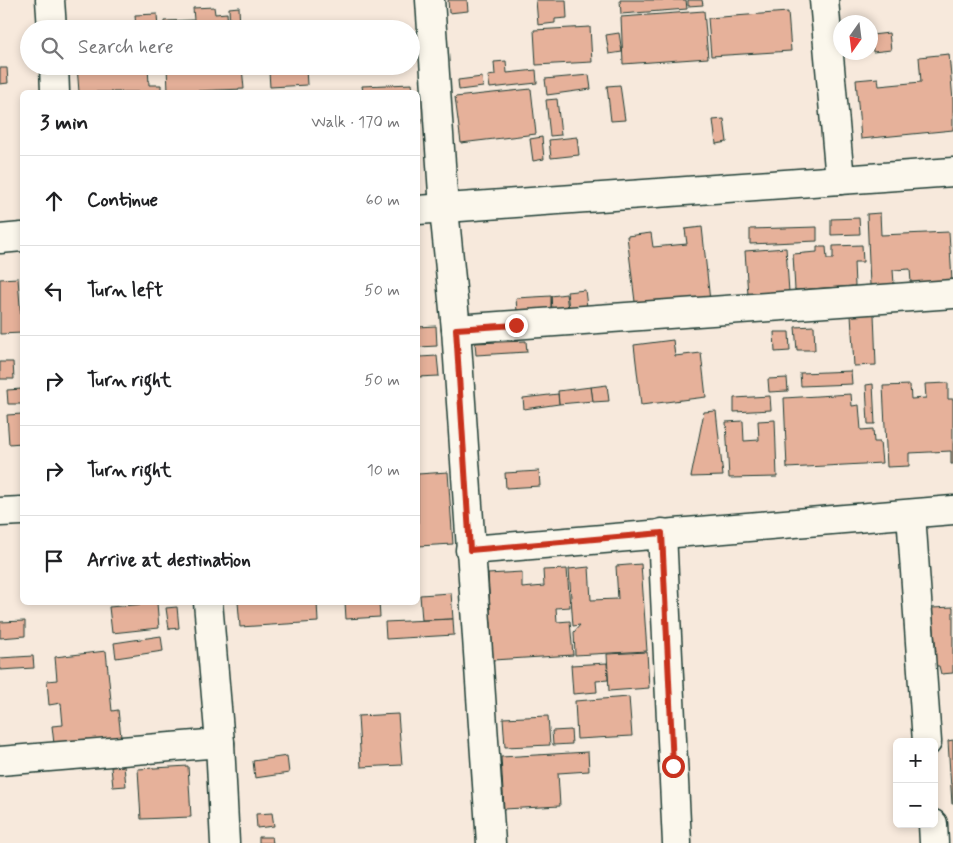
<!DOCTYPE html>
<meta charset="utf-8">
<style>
:root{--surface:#fff;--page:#f6f6f6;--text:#202124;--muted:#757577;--line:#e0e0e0}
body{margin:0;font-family:Mynerve,sans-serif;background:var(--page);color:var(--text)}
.controls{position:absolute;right:15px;bottom:15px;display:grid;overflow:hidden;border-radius:8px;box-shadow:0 2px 8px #0003}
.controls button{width:45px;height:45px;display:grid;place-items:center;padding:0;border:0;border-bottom:1px solid var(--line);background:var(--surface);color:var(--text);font:25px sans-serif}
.compass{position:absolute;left:833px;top:15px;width:45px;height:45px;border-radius:50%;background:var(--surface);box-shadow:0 2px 8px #0003;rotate:194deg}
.stop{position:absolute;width:15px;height:15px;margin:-11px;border:4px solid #c8321e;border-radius:50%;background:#fff}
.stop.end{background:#c8321e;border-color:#fff;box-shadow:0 1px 5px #0008}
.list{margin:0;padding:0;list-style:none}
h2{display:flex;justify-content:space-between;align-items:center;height:65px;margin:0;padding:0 20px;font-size:21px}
h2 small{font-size:16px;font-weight:400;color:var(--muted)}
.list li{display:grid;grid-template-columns:32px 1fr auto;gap:15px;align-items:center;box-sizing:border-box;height:90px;padding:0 20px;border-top:1px solid var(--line)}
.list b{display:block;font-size:19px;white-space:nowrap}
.list em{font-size:16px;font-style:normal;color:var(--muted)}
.icon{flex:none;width:28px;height:28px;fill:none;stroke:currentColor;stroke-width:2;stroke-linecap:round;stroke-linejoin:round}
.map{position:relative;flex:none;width:953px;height:843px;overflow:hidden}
.search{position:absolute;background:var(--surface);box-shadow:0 2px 8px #0003;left:20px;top:20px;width:400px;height:55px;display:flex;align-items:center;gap:12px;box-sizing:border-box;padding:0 18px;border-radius:28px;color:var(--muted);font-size:19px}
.panel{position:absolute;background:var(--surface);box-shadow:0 2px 8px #0003;left:20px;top:90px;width:400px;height:515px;border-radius:8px}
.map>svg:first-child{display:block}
</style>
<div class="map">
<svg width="953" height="843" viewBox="0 0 953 843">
<rect width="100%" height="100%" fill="#f7e9dc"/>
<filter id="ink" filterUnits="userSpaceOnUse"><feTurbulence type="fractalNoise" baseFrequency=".02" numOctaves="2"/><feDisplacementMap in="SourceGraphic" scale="10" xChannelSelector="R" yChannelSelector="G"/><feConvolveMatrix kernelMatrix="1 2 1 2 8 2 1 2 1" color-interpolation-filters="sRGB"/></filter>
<g filter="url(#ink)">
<g fill="#e6b19a" stroke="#1f3d34">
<path d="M448 0H467L468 11 449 13Z"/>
<path d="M536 0H566L567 18 555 19V23L538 25Z"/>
<path d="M620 0H686L687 9 621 14Z"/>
<path d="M688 0H702L703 5 688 6Z"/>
<path d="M214 7 215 14 227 13 228 29H164V21L194 20 193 8Z"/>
<path d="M239 7 240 29H230L229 8Z"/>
<path d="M704 11 708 58 623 64 621 17Z"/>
<path d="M788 12 791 51 711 56 708 18Z"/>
<path d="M157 14 158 29H136L135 15Z"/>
<path d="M590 27 592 62 536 65 534 30Z"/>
<path d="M619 33 622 52 609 54 606 35Z"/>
<path d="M889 33 891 50 873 52 872 35Z"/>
<path d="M949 54 953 101V130L861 139 856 80 878 78 879 86 921 82 919 57Z"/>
<path d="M506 61 507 73 536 70 537 83 490 88 488 76 495 75 494 62Z"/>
<path d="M77 66H148L149 85H161V92H79Z"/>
<path d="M167 66H228V68L242 67 244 89 168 92Z"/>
<path d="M245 66H264L263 70H245Z"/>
<path d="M0 68H7L8 83 0 84Z"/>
<path d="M306 69 307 85 270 87 269 72Z"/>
<path d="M589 75 591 89 547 95 545 79Z"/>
<path d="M482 77 483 87 459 90 458 80Z"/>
<path d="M412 84 413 92H363L362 86Z"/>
<path d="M620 85 625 120 611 121 607 86Z"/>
<path d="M531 89 536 134 461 143 455 97Z"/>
<path d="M557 99 561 135 550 136 546 100Z"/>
<path d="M724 119 727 142 716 144 713 120Z"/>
<path d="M542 137 544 159 533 161 530 139Z"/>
<path d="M577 137 579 155 551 158 549 140Z"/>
<path d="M880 213 881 235 949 232 952 281 911 283 910 269 893 270 894 284 870 285 867 214Z"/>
<path d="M859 218 860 234 831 235V219Z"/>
<path d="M702 227 710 301 636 310 627 236 651 233 653 247 687 244 685 229Z"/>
<path d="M817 227V241L750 244V229Z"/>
<path d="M862 245 863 262H854L855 286 795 290 793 254 817 252V247H826L827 259H833V246Z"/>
<path d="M786 248 789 292 748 295 745 251Z"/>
<path d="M18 278 22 333 0 334V279Z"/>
<path d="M585 290 587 307 569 309 567 292Z"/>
<path d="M566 294 568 309 552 311 551 296Z"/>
<path d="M551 296V310L517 312 516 298Z"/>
<path d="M874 314 876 365 854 366 851 315Z"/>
<path d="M436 326 437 346 419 347 420 357 437 356 439 376 418 377V327Z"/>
<path d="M814 326 815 350H797L795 327Z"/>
<path d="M774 332H789L790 351 775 352Z"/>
<path d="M673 340 675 356 701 353 706 397 641 405 634 345Z"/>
<path d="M526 341 527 352 476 355 475 343Z"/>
<path d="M0 362H13L14 379H0Z"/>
<path d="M851 371 852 384 801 386 800 373Z"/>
<path d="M787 378 788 391 769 392 768 379Z"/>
<path d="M948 383V399H953V464H951V451L909 453V466L887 467 883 386 910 385 911 399 926 398 925 384Z"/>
<path d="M873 384 875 424H868L866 385Z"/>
<path d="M607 385 609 401 593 402 591 387Z"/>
<path d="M591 387 593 401 559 404 558 391Z"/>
<path d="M22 389V404H8L7 390Z"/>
<path d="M558 394 559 404 524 409 523 398Z"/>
<path d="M851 394 852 406 859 405 861 430 873 429 874 442H880L882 463 787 468 784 398Z"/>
<path d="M770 396 771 410 734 412V398Z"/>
<path d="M716 411 723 476 691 477 704 412Z"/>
<path d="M22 414V443L9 444 7 415Z"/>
<path d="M775 420 777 477 729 478 726 422 743 421 744 441 759 440 758 421Z"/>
<path d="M539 471 540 486 506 488 505 473Z"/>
<path d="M448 472 453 544 418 546V474Z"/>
<path d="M641 564 647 651 575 655 574 632 580 625 573 626 569 569 589 567 591 600 618 599 616 566Z"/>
<path d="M567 569 570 607 556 608 557 622 570 621 573 655 493 660 488 574 522 572V588L544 586 543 570Z"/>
<path d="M451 593 453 619 422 620 420 595Z"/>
<path d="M238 602H317L318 622 240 627Z"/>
<path d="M345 602H379L380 617 346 619Z"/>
<path d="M157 603 159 628 112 633 109 607Z"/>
<path d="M177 607 179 628 169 629 166 608Z"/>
<path d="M953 607V673L941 674 939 666H929L927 652H936L932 608Z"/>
<path d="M453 619 454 635 386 639 385 622Z"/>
<path d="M25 621V636L0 638V622Z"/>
<path d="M161 636 163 651 116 658 114 643Z"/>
<path d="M106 651 112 711 118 710 122 746 55 753 52 726 63 725 61 703 49 705 47 681 57 680 55 657Z"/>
<path d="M647 652 649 688 609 691 607 654Z"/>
<path d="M33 656 34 668 0 670V658Z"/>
<path d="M607 663 608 680 596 681 597 692 573 694 571 665Z"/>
<path d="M629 697 632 736 577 739 575 701Z"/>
<path d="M398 714 402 765 361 767 358 716Z"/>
<path d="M548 716 550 745 505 747 503 718Z"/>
<path d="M571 730 572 744 553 745 552 731Z"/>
<path d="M953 740V804H952L948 741Z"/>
<path d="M588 752 589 771 558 773 560 806 504 809 501 757Z"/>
<path d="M287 756 289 773 255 778 253 761Z"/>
<path d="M124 766 126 786 113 787 111 767Z"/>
<path d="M188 766 191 817 141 819 138 769Z"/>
<path d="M272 813 274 826 257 828 256 814Z"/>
<path d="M259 837H272L273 843H259Z"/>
</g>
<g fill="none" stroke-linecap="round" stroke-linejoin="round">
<g stroke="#1f3d34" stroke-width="31">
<g id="minor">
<path d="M50 0 52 29"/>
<path d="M430 0 444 209 456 329 491 843"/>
<path d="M824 0 840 180"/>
<path d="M54 66 55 92"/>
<path d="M418 210 953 172"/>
<path d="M0 239 22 237"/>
<path d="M456 329 953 294"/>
<path d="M0 512 22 511"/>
<path d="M911 514 927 742"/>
<path d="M662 533 677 843"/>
<path d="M470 550 953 510"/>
<path d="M208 602 220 743 225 843"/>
<path d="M0 761 220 743"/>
<path d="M933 824 934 843"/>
</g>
</g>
<use href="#minor" stroke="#fbf7ec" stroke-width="28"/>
</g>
</g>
<g fill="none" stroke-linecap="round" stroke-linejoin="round" filter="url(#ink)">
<path stroke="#c8321e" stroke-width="6" d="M516 325 456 329 470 550 662 533 673 766"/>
</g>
</svg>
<div class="controls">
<button>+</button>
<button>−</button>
</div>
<svg class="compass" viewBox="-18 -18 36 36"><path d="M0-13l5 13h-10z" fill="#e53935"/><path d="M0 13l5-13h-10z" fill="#757577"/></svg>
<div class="stop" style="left:673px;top:766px"></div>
<div class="stop end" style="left:516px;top:325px"></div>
<div class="search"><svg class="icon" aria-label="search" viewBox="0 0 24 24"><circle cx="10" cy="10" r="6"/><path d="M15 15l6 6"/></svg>Search here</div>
<section class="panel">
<h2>3 min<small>Walk · 170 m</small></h2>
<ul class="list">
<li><svg class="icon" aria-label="ahead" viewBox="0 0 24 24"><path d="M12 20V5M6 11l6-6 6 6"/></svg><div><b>Continue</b></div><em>60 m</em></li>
<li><svg class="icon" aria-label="left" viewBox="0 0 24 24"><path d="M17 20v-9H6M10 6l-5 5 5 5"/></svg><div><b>Turn left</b></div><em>50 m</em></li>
<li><svg class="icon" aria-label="right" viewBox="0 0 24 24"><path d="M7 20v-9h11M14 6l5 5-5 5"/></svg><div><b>Turn right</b></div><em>50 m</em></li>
<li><svg class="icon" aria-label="right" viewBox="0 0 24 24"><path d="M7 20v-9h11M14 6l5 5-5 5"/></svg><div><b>Turn right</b></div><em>10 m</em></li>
<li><svg class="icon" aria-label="arrive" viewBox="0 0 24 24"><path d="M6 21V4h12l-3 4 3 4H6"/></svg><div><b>Arrive at destination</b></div></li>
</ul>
</section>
</div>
